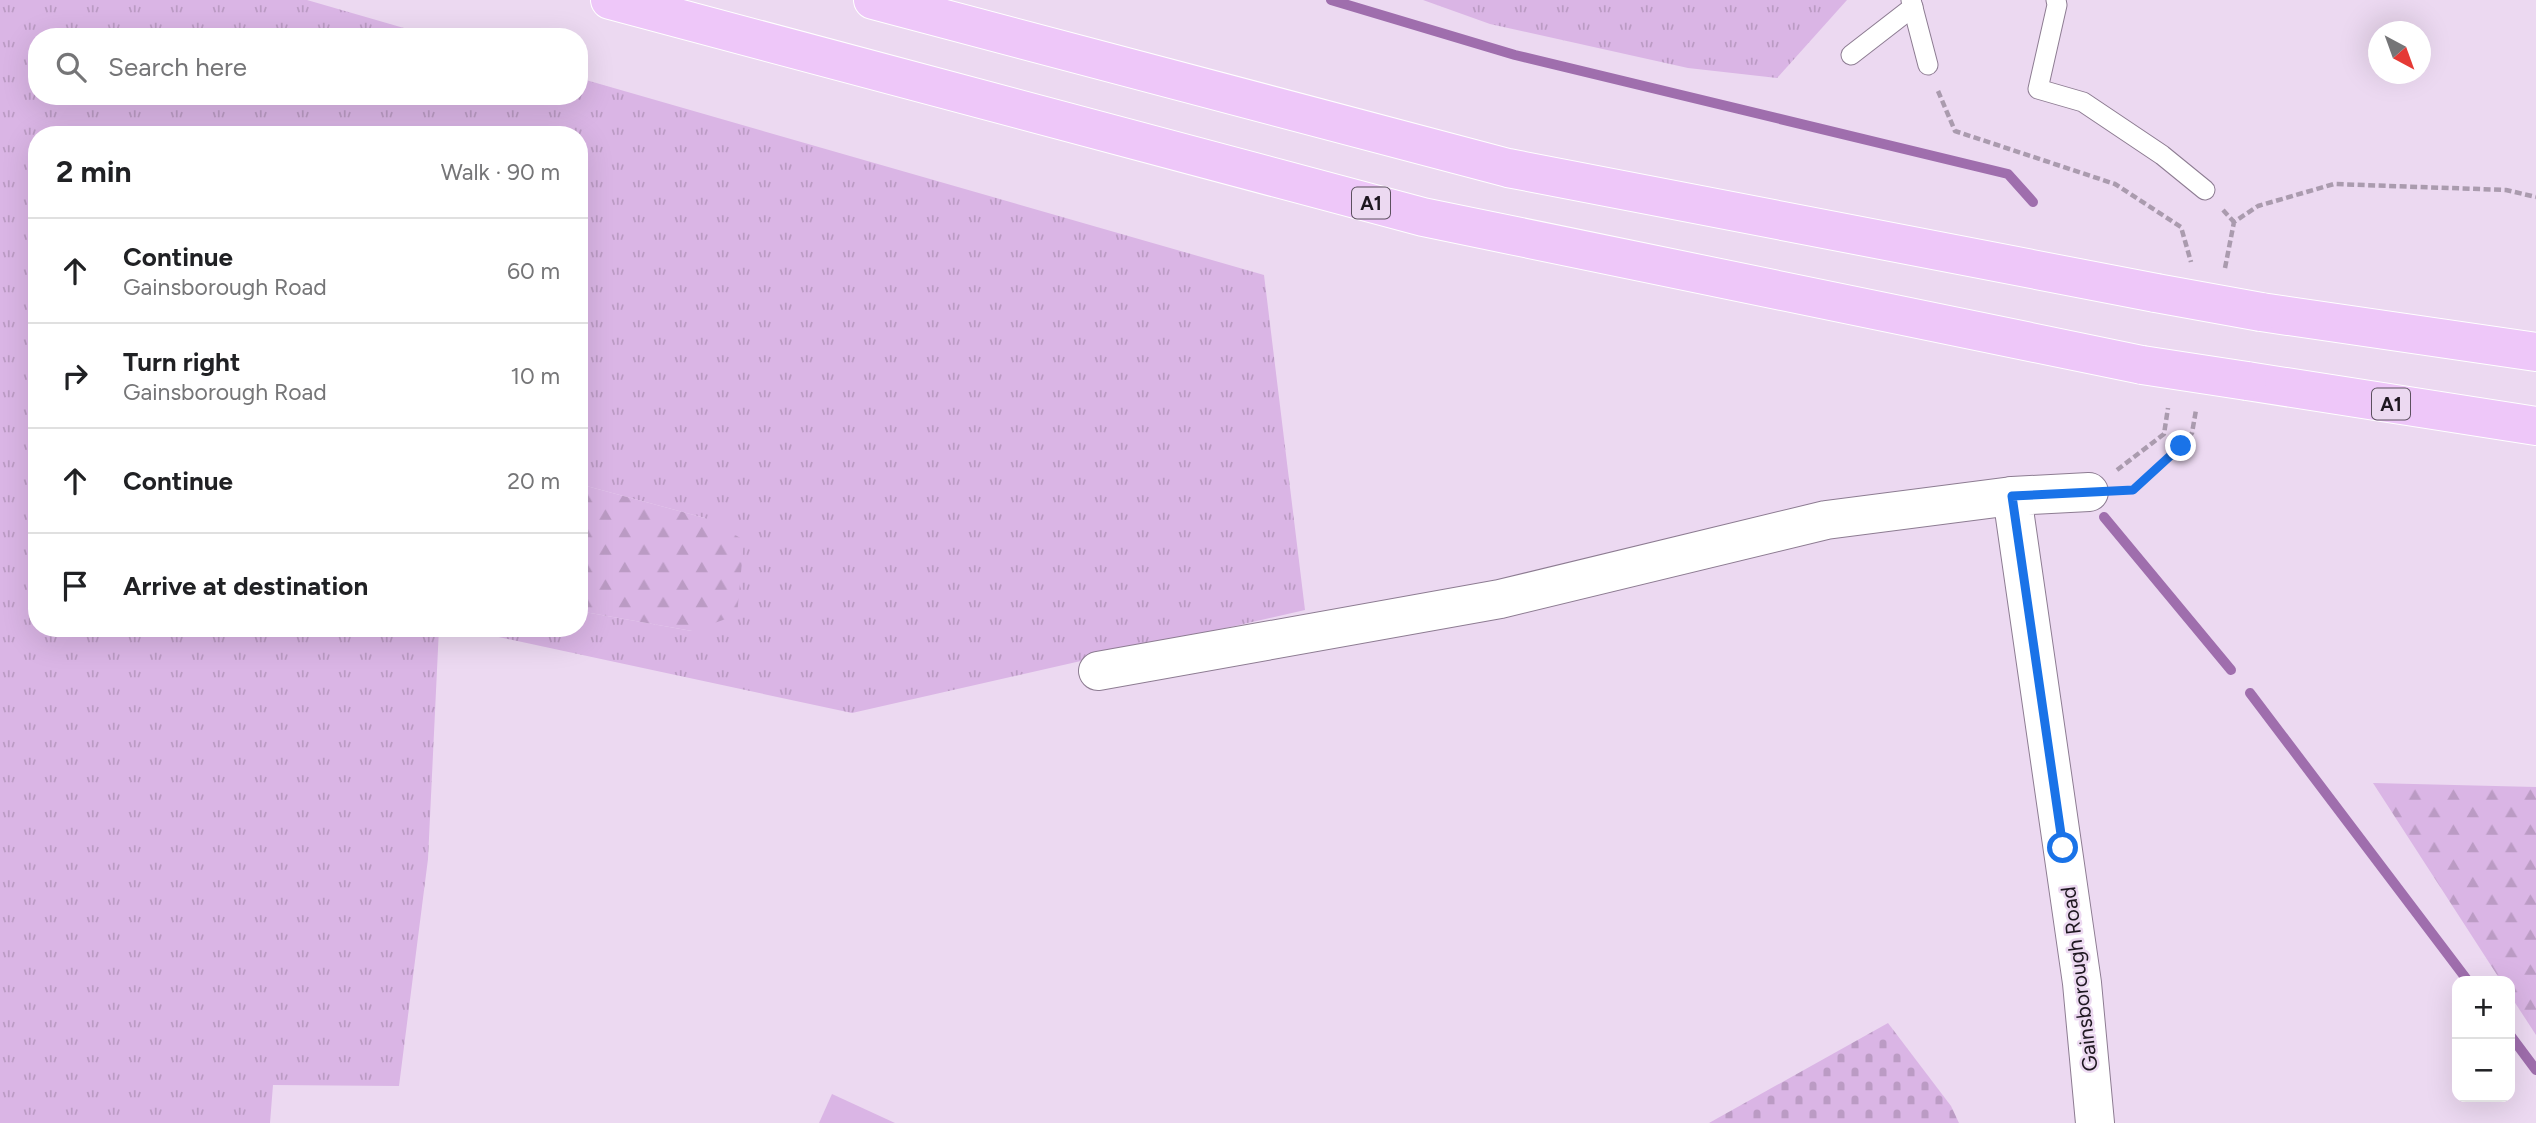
<!DOCTYPE html>
<meta charset="utf-8">
<style>
:root{--surface:#fff;--page:#f6f6f6;--text:#202124;--muted:#757577;--line:#e0e0e0}
body{margin:0;font-family:Figtree,sans-serif;background:var(--page);color:var(--text)}
.controls{position:absolute;right:21px;bottom:21px;display:grid;overflow:hidden;border-radius:14px;box-shadow:0 7px 28px #0002}
.controls button{width:63px;height:63px;display:grid;place-items:center;padding:0;border:0;border-bottom:2px solid var(--line);background:var(--surface);color:var(--text);font:35px sans-serif}
.compass{position:absolute;left:2368px;top:21px;width:63px;height:63px;border-radius:50%;background:var(--surface);box-shadow:0 7px 28px #0002;rotate:139deg}
.stop{position:absolute;width:21px;height:21px;margin:-16px;border:5px solid #1a73e8;border-radius:50%;background:#fff}
.stop.end{background:#1a73e8;border-color:#fff;box-shadow:0 2px 7px #0008}
.list{margin:0;padding:0;list-style:none}
h2{display:flex;justify-content:space-between;align-items:center;height:91px;margin:0;padding:0 28px;font-size:30px}
h2 small{font-size:23px;font-weight:400;color:var(--muted)}
.list li{display:grid;grid-template-columns:46px 1fr auto;gap:21px;align-items:center;box-sizing:border-box;height:105px;padding:0 28px;border-top:2px solid var(--line)}
.list b{display:block;font-size:26px;white-space:nowrap}
.list p{margin:0;font-size:23px;white-space:nowrap;color:var(--muted)}
.list em{font-size:23px;font-style:normal;color:var(--muted)}
.icon{flex:none;width:38px;height:38px;fill:none;stroke:currentColor;stroke-width:2;stroke-linecap:round;stroke-linejoin:round}
.map{position:relative;flex:none;width:2536px;height:1123px;overflow:hidden}
.search{position:absolute;background:var(--surface);box-shadow:0 7px 28px #0002;left:28px;top:28px;width:560px;height:77px;display:flex;align-items:center;gap:18px;box-sizing:border-box;padding:0 24px;border-radius:28px;color:var(--muted);font-size:26px}
.panel{position:absolute;background:var(--surface);box-shadow:0 7px 28px #0002;left:28px;top:126px;width:560px;height:511px;border-radius:28px}
.map>svg:first-child{display:block}
</style>
<div class="map">
<svg width="2536" height="1123" viewBox="0 0 2536 1123">
<defs>
<pattern id="grass-tufts" width="24" height="20" patternUnits="userSpaceOnUse" patternTransform="scale(1.75)"><rect width="24" height="20" fill="#dab5e5"/><path d="M3 7l-1-3M5 7V3M7 7l1-3M15 17l-1-3M17 17v-4M19 17l1-3" fill="none" stroke="#bb9bc4"/></pattern>
<pattern id="forest-firs" width="22" height="20" patternUnits="userSpaceOnUse" patternTransform="scale(1.75)"><rect width="22" height="20" fill="#dab5e5"/><path d="M5 1l3.5 6h-7zM16 11l3.5 6h-7z" fill="#bb9bc4"/></pattern>
<pattern id="cemetery-stones" width="16" height="16" patternUnits="userSpaceOnUse" patternTransform="scale(1.75)"><rect width="16" height="16" fill="#dab5e5"/><path d="M2 7V4a2 2 0 0 1 4 0v3zM10 15v-3a2 2 0 0 1 4 0v3z" fill="#bb9bc4"/></pattern>
</defs>
<rect width="100%" height="100%" fill="#ecd9f1"/>
<g fill="url(#grass-tufts)">
<path d="M0 0H307L435 37H37V96H579V78L1264 275 1305 610 852 713 457 628H579V611L692 631 705 518 579 484V135H37V628H439L428 859 399 1086 273 1085 270 1123H0Z"/>
<path d="M1423 0H1847L1777 78 1688 68 1490 24Z"/>
</g>
<g fill="url(#forest-firs)">
<path d="M579 484 705 518 744 540 737 615 692 631 579 611Z"/>
<path d="M2373 783 2536 787V1035L2510 995V981H2501Z"/>
</g>
<path fill="url(#cemetery-stones)" d="M1888 1023 1951 1106 1959 1123H1709Z"/>
<path fill="#dab5e5" d="M832 1094 895 1123H819Z"/>
<g fill="none" stroke-linecap="round" stroke-linejoin="round">
<g stroke="#9f6ead" stroke-width="10">
<path d="M1331 0 1515 55 2008 174 2033 202"/>
<path d="M2104 517 2231 670"/>
<path d="M2250 693 2468 981"/>
<path d="M2510 1035 2536 1070"/>
</g>
<g stroke="#8d7c92" stroke-width="21">
<g id="lane">
<path d="M1911 0 1928 65"/>
<path d="M2056 0 2057 5 2038 89 2083 102 2162 155 2205 190"/>
<path d="M1851 55 1913 7"/>
</g>
</g>
<g stroke="#8d7c92" stroke-width="40">
<g id="street">
<path d="M2089 492 2012 496 2082 983 2095 1123"/>
<path d="M1098 671 1500 599 1826 520 2012 496"/>
</g>
</g>
<g stroke="#fff" stroke-width="40">
<g id="highway">
<path d="M610 0 1423 217 2142 365"/>
<path d="M873 0 1508 168 2156 293"/>
<path d="M2261 312 2536 352"/>
<path d="M2247 381 2536 426"/>
</g>
</g>
<g stroke="#aa9bae" stroke-width="4.5" stroke-dasharray="7 3.5" stroke-linecap="butt">
<path d="M1938 91 1955 131 2115 184 2181 227 2191 262"/>
<path d="M2223 210 2234 222"/>
<path d="M2225 268 2234 222 2258 206 2334 184 2506 190 2536 197"/>
<path d="M2117 470 2164 434 2168 408"/>
<path d="M2125 491 2133 490 2170 458 2192 433 2196 410"/>
</g>
<use href="#lane" stroke="#fff" stroke-width="19"/>
<use href="#street" stroke="#fff" stroke-width="38"/>
<use href="#highway" stroke="#eec7f9" stroke-width="38"/>
<g stroke="#fff" stroke-width="40" stroke-linecap="butt">
<g id="highway-bridge">
<path d="M2156 293 2261 312"/>
<path d="M2142 365 2247 381"/>
</g>
</g>
<use href="#highway-bridge" stroke="#eec7f9" stroke-width="38"/>
</g>
<g fill="none" stroke-linecap="round" stroke-linejoin="round">
<path stroke="#1a73e8" stroke-width="9" d="M2063 848 2012 496 2133 490 2181 446"/>
</g>
<g text-anchor="middle" dominant-baseline="central" stroke-width="5" stroke-linejoin="round" paint-order="stroke">
<g fill="#ecd9f1" stroke="#5c515f" stroke-width="2">
<rect x="1352" y="187.5" width="38" height="31" rx="5"/>
<rect x="2372" y="388.5" width="38" height="31" rx="5"/>
</g>
<g font-size="19" font-weight="bold" fill="#1e1720">
<text x="1371" y="203">A1</text>
<text x="2391" y="404">A1</text>
</g>
<g font-size="21" fill="#1e1720" stroke="#ecd9f1">
<text transform="translate(2079 979) rotate(-97)">Gainsborough Road</text>
</g>
</g>
</svg>
<div class="controls">
<button>+</button>
<button>−</button>
</div>
<svg class="compass" viewBox="-18 -18 36 36"><path d="M0-13l5 13h-10z" fill="#e53935"/><path d="M0 13l5-13h-10z" fill="#757577"/></svg>
<div class="stop" style="left:2063px;top:848px"></div>
<div class="stop end" style="left:2181px;top:446px"></div>
<div class="search"><svg class="icon" aria-label="search" viewBox="0 0 24 24"><circle cx="10" cy="10" r="6"/><path d="M15 15l6 6"/></svg>Search here</div>
<section class="panel">
<h2>2 min<small>Walk · 90 m</small></h2>
<ul class="list">
<li><svg class="icon" aria-label="ahead" viewBox="0 0 24 24"><path d="M12 20V5M6 11l6-6 6 6"/></svg><div><b>Continue</b><p>Gainsborough Road</p></div><em>60 m</em></li>
<li><svg class="icon" aria-label="right" viewBox="0 0 24 24"><path d="M7 20v-9h11M14 6l5 5-5 5"/></svg><div><b>Turn right</b><p>Gainsborough Road</p></div><em>10 m</em></li>
<li><svg class="icon" aria-label="ahead" viewBox="0 0 24 24"><path d="M12 20V5M6 11l6-6 6 6"/></svg><div><b>Continue</b></div><em>20 m</em></li>
<li><svg class="icon" aria-label="arrive" viewBox="0 0 24 24"><path d="M6 21V4h12l-3 4 3 4H6"/></svg><div><b>Arrive at destination</b></div></li>
</ul>
</section>
</div>
